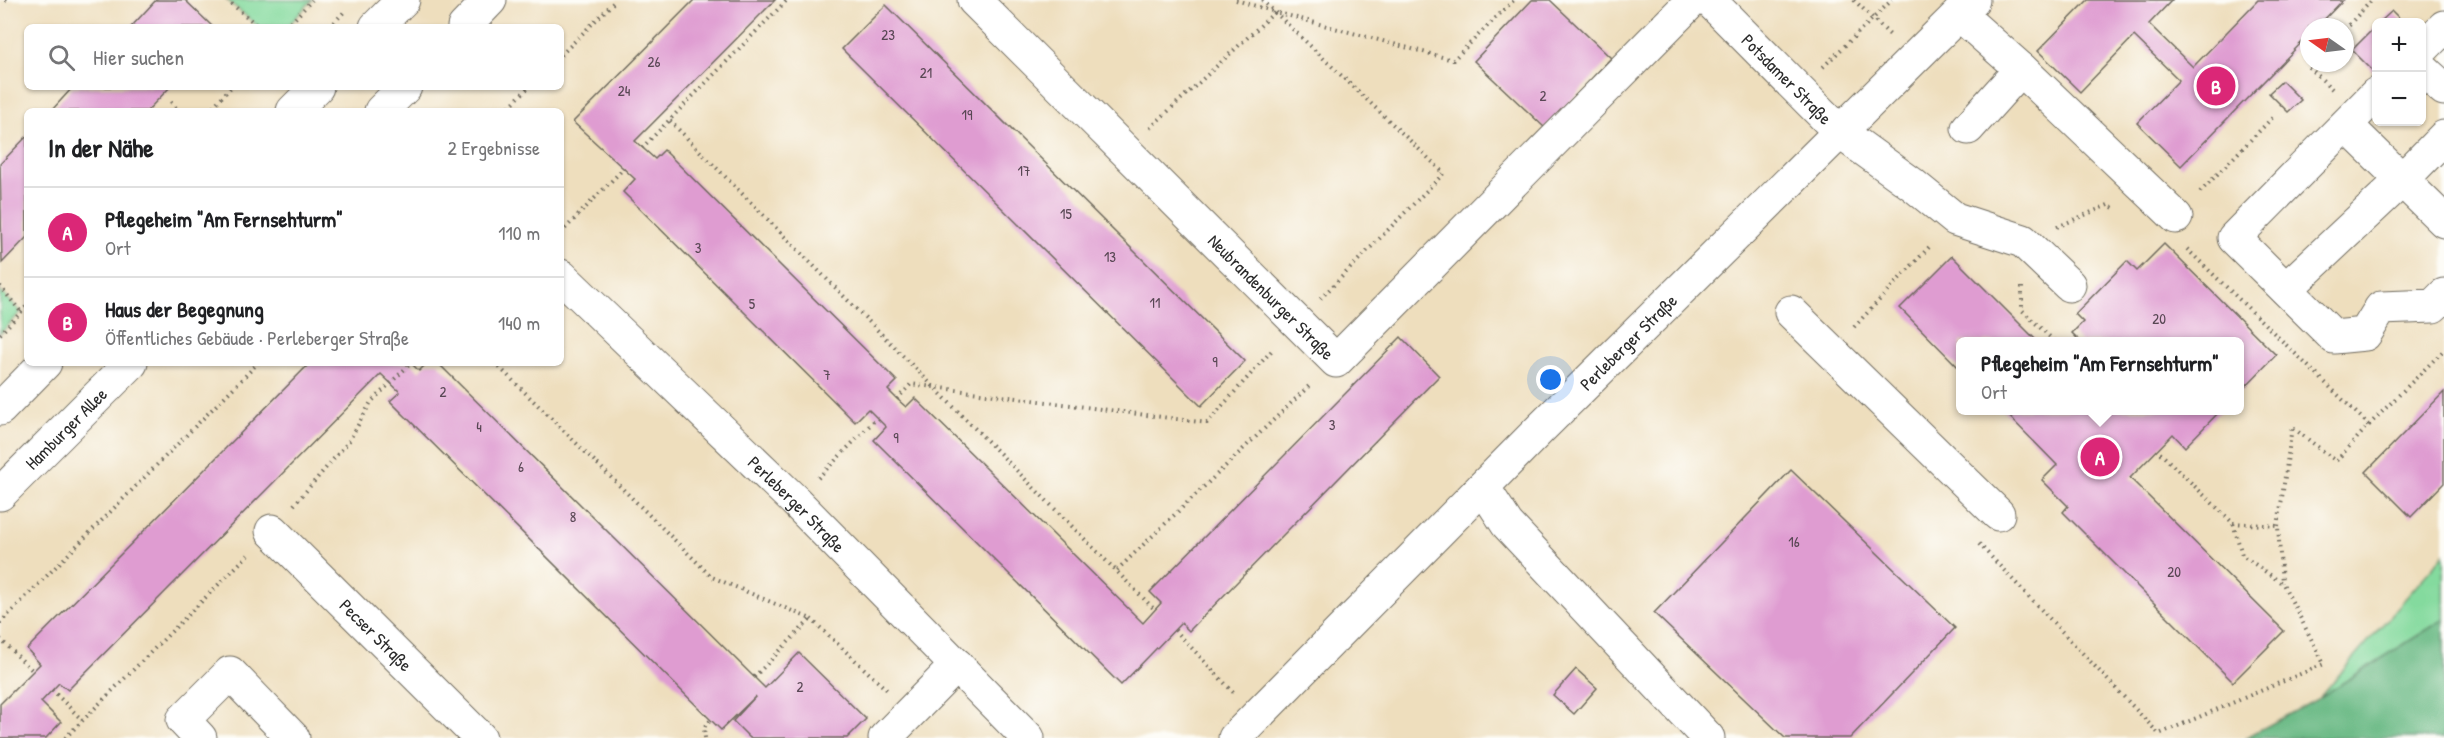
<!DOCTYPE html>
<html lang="de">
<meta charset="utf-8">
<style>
:root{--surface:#fff;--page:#f6f6f6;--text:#202124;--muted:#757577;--line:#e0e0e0;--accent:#db2777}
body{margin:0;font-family:"Patrick Hand",sans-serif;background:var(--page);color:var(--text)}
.controls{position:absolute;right:18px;top:18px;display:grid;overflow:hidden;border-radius:9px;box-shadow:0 2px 4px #0004}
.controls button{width:54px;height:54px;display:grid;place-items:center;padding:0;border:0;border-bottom:2px solid var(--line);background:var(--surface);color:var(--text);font:30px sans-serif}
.compass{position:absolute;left:2300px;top:18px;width:54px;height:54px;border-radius:50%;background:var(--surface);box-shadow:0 2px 4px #0004;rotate:284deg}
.you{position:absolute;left:1551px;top:380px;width:21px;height:21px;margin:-15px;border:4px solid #fff;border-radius:50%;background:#1a73e8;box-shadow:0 0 0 9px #1a73e833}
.badge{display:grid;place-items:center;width:39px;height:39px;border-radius:50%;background:var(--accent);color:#fff;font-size:20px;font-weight:700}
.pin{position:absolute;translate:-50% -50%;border:3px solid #fff;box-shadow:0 2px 6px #0006}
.popup{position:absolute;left:1956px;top:337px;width:288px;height:78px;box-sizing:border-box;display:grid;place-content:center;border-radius:9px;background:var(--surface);filter:drop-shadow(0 2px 4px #0005);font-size:20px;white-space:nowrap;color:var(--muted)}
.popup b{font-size:22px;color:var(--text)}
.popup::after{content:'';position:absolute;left:50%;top:100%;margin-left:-12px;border:12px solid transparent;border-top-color:var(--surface)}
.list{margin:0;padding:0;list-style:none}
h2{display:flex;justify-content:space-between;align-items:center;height:78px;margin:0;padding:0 24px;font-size:26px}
h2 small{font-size:20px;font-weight:400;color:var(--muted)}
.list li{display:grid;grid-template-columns:39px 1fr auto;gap:18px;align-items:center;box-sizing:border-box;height:90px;padding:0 24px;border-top:2px solid var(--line)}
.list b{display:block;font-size:22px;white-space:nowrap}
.list p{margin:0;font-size:20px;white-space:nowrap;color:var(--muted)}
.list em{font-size:20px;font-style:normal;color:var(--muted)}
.icon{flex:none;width:33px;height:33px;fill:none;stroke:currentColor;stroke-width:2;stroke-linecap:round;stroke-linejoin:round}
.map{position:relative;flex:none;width:2444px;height:738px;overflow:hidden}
.search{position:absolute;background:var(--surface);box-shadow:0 2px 4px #0004;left:24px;top:24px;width:540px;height:66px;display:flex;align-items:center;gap:15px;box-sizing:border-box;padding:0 21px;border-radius:9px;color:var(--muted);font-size:22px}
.panel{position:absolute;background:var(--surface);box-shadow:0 2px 4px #0004;left:24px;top:108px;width:540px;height:258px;border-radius:9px}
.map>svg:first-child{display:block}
</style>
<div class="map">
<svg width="2444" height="738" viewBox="0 0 2444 738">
<rect width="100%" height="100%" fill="#fdfcf7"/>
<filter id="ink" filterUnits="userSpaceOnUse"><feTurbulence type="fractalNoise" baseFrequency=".0167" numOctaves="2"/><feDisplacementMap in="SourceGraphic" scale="12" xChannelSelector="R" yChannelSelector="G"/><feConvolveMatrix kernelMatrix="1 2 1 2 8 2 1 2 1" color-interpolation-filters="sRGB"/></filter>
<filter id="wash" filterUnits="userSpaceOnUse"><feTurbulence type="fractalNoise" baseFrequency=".008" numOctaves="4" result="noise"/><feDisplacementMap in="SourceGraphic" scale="24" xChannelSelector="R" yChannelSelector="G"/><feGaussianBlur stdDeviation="1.35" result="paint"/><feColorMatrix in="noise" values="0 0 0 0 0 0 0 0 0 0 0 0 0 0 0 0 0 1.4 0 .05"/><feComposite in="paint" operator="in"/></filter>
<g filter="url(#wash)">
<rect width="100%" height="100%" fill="#eedebd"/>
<g fill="#84da9e" stroke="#588264" stroke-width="1.5">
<path d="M227 0H312L287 27H259Z"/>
<path d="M0 291 21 312 0 334Z"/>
<path d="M2444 554V619L2319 698Z"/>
</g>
<path fill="#6bba85" stroke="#4b7258" stroke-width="1.5" d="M2444 619V738H2245L2319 698Z"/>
<g id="blocks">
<g fill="#df9cd1">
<path d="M156 0H185L213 27H131Z"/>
<path d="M694 0H775L635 141 655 159 664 150 897 381 888 390 897 399 906 407 915 398 1143 623 1161 603 1150 592 1401 337 1439 376 1189 631 1181 623 1121 685 874 440 886 427 868 409 855 422 623 192 635 179 573 122Z"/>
<path d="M1532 0H1550L1611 58 1545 128 1474 61Z"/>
<path d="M2088 0H2172L2149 24 2193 67 2258 0H2343L2317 27H2309V35L2181 166 2137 123 2179 80 2134 36 2080 92 2038 51Z"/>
<path d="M886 5 1245 361 1201 406 842 49Z"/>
<path d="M2392 11 2403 22H2380Z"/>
<path d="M2376 26V74L2352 50Z"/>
<path d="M2282 81 2301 100 2288 112 2269 93Z"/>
<path d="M73 87H170L147 111H51Z"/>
<path d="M27 136V237L2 263 0 164Z"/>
<path d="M2164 244 2276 355 2240 392V342H2081L2072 333 2083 322 2075 314 2127 261 2137 271Z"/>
<path d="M1952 256 2038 342H1960V369L1900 308Z"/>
<path d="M310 363H411L419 371 427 363H438L765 688 799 653 866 719 847 738H750L733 721 756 696 721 730 390 401 400 392 381 374 68 690 59 683 41 702 61 722 46 738H0V704L40 664 27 649Z"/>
<path d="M2444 392V483L2411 517 2366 472Z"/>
<path d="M2003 410H2221L2185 447 2173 434 2130 478 2284 631 2233 682 2063 512 2068 506 2042 480 2057 465Z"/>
<path d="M1791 470 1955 628 1850 738H1785L1654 613Z"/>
<path d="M1576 669 1597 688 1574 714 1553 695Z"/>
</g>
</g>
</g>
<g filter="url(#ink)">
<use href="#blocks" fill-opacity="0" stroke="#6f6a5e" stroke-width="1.5"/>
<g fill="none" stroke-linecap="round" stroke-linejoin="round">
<g stroke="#6f6a5e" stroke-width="35">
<g id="minor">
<path id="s1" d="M974 0 1336 361 1693 0"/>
<path id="s2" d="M1709 0 1840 132 1912 184 1955 219 2023 241 2069 285"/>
<path d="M1959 14 2021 69 2176 217"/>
<path d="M376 27 403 0"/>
<path d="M464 27 490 0"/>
<path d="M2422 49 2444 27"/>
<path d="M2422 69 2444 89"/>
<path d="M2376 94 2234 238 2334 337 2365 334 2381 308 2433 306 2444 295"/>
<path d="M293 111 317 87"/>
<path d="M381 111 405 87"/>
<path d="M2346 125 2444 221"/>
<path d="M1968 128 2021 69"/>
<path id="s3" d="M561 276 795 501 1028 738"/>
<path d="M2286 289 2402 180 2444 137"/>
<path d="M1791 312 1998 514"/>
<path d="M0 409 45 363"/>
<path d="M1483 487 1507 524 1708 738"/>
<path id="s4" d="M0 494 131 363"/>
<path id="s5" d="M272 531 480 738"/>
<path d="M200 738 183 720 230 673 293 738"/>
<path d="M885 738 957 665"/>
<path id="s6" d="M1235 738 1540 429 1973 0"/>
</g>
</g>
<g stroke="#6f6a5e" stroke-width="4" stroke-dasharray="1.5 4.5" stroke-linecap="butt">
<path d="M5 0H9"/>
<path d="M227 0 259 27"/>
<path d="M1236 0 1272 11"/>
<path d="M1262 0 1444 173 1320 299"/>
<path d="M1854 0 1890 35"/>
<path d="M287 27 312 0"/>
<path d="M330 27 344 12"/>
<path d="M2345 29 2372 0"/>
<path d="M561 55 616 0"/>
<path d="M2313 63 2309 67 2333 90"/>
<path d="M1823 67 1892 0"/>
<path d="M171 102 179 111"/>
<path d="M209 111 231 87"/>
<path d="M505 111 529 87"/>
<path d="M670 121 1155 610"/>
<path d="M1150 128 1275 12 1453 60 1514 0"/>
<path d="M642 148 787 0"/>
<path d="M2200 192 2273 117"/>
<path d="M2057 227 2108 205 2114 208"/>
<path d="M561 233 624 168"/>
<path d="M2187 249 2369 425 2336 461 2292 427 2278 526"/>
<path d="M0 286 21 312"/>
<path d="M2022 287V310L2055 342"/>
<path d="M1854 327 1931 245"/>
<path d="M0 334 27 306"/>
<path d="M495 363 712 577 811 619 754 677"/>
<path d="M897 399 911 384 1207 423 1274 348"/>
<path d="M2369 425 2444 350"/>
<path d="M818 478 877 418"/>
<path d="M294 505 349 441 371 402 411 363"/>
<path d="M2233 523 2278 526 2282 583"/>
<path d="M1979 544 2159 734 2324 664 2283 584 2242 555 2233 523 2157 450"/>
<path d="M1117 570 1311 384"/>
<path d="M811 619 887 690"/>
<path d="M0 623 258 363"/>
<path d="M1175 630 1234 693"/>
<path d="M0 639 33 671"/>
<path d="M52 690 82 720"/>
<path d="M65 738 248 555"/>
<path d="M705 738 704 727 711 720"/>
</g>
<use href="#minor" stroke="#fff" stroke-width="33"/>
</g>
</g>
<g text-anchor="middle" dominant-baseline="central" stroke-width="4.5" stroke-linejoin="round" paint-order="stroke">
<g font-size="15" fill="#584754">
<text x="888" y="34">23</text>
<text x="654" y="61">26</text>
<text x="926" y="72">21</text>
<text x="624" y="90">24</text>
<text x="1543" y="95">2</text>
<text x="967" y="114">19</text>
<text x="1024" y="170">17</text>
<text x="1066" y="213">15</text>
<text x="698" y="247">3</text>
<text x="1110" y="256">13</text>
<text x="1155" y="302">11</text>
<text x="752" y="303">5</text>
<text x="2159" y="318">20</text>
<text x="1215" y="361">9</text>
<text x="827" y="374">7</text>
<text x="443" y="391">2</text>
<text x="1332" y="424">3</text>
<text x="479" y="426">4</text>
<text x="896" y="437">9</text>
<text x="521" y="466">6</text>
<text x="573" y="516">8</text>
<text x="1794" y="541">16</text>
<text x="2174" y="571">20</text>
<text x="800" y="686">2</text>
</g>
<g font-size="18" fill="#2b2b2b" stroke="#fdfcf7">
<text stroke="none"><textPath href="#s2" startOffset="111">Potsdamer Straße</textPath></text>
<text stroke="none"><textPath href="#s1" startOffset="420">Neubrandenburger Straße</textPath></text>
<text stroke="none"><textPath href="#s6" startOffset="558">Perleberger Straße</textPath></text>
<text stroke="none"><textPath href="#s4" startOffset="93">Hamburger Allee</textPath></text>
<text stroke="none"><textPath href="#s3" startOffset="328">Perleberger Straße</textPath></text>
<text stroke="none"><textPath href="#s5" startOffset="147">Pecser Straße</textPath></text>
</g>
</g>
</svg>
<div class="controls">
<button>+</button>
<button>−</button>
</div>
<svg class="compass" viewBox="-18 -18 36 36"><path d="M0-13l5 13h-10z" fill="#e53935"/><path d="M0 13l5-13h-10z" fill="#757577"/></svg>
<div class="you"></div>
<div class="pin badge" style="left:2100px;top:457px">A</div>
<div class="popup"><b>Pflegeheim &quot;Am Fernsehturm&quot;</b>Ort</div>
<div class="pin badge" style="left:2216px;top:86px">B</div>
<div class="search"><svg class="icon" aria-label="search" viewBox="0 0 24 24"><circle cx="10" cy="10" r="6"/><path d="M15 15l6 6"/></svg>Hier suchen</div>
<section class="panel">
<h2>In der Nähe<small>2 Ergebnisse</small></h2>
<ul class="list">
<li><span class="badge">A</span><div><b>Pflegeheim &quot;Am Fernsehturm&quot;</b><p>Ort</p></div><em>110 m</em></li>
<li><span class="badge">B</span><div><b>Haus der Begegnung</b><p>Öffentliches Gebäude · Perleberger Straße</p></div><em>140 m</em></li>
</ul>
</section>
</div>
